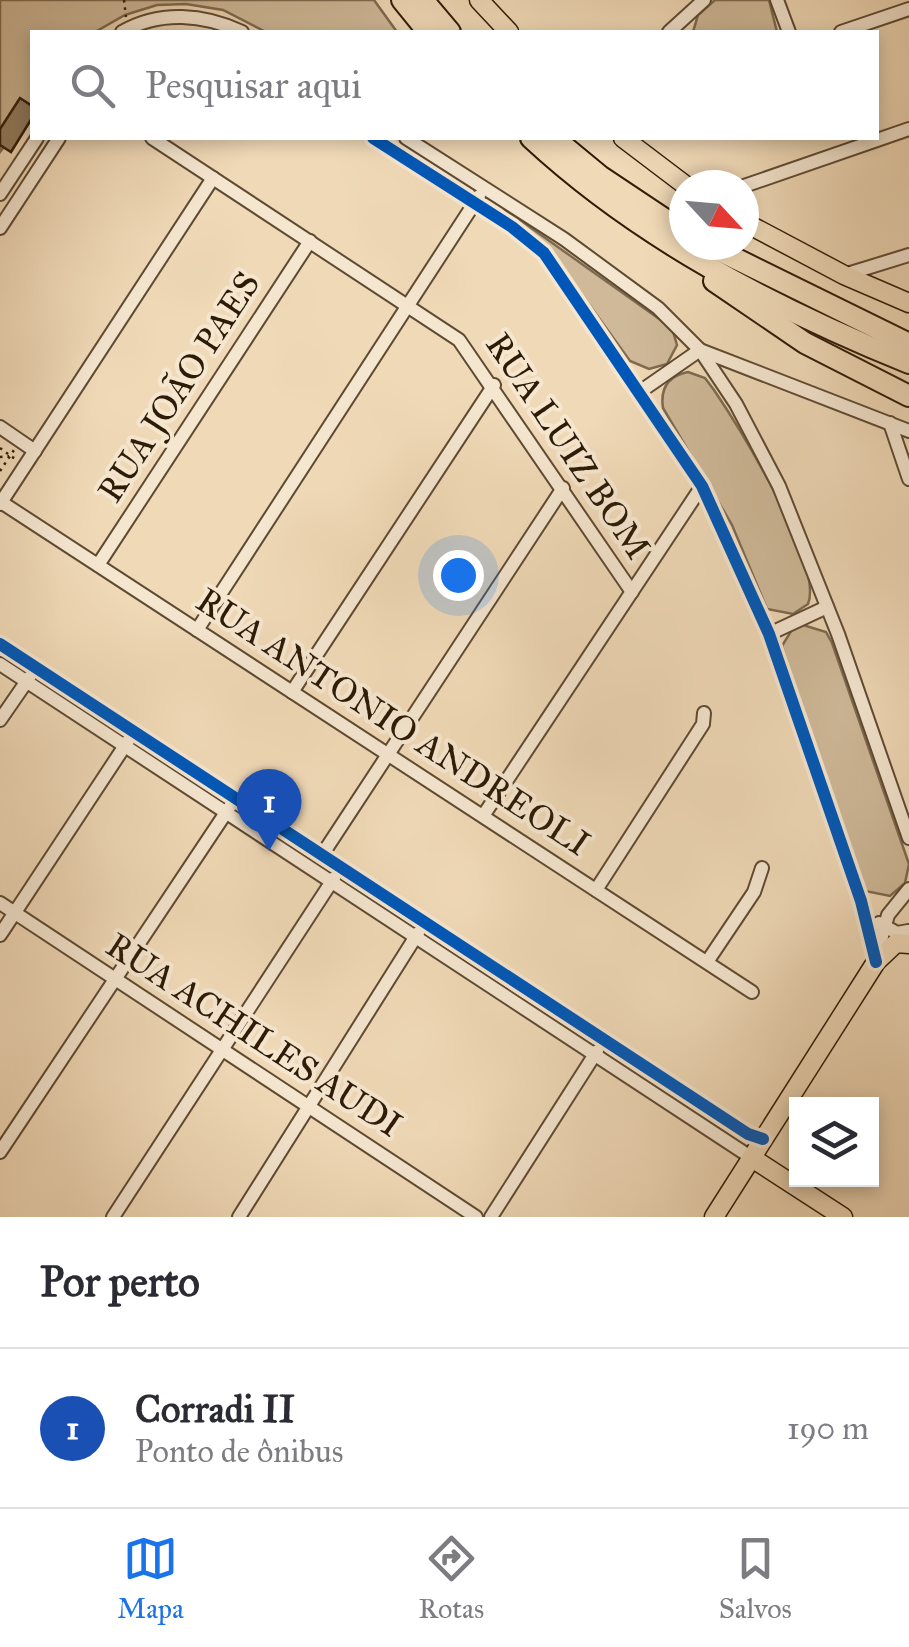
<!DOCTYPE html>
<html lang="pt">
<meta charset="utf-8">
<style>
:root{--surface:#fff;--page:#f2f2f3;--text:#2b2b33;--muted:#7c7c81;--line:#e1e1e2;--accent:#1a73e8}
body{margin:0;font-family:"IM FELL Great Primer",serif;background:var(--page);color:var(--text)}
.controls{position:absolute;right:30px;bottom:30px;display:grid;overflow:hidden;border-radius:0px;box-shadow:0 5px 15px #0003}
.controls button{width:90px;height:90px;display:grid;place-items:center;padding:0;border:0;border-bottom:2px solid var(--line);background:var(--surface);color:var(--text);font:50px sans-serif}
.compass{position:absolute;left:669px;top:170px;width:90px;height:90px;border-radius:50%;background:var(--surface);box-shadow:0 5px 15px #0003;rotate:116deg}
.you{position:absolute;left:458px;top:575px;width:35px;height:35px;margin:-25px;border:8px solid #fff;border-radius:50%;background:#1a73e8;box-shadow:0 0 0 15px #1a73e833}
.badge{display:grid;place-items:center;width:65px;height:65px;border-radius:50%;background:var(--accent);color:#fff;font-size:32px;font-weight:700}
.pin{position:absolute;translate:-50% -82px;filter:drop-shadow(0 2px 5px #0008)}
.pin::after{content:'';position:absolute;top:52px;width:35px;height:30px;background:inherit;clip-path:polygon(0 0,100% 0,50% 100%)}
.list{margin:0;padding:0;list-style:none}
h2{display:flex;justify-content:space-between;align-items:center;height:130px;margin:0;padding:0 40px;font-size:42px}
h2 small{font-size:32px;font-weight:400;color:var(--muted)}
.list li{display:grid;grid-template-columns:65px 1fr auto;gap:30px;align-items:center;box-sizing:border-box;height:160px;padding:0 40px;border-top:2px solid var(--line)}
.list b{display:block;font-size:38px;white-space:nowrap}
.list p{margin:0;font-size:32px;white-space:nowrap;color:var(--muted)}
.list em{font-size:32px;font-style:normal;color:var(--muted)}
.icon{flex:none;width:55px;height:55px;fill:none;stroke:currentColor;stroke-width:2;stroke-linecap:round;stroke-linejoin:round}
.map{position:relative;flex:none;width:909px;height:1217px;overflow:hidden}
.search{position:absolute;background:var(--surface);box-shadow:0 5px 15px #0003;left:30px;right:30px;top:30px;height:110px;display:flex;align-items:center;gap:25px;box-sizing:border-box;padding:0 35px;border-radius:0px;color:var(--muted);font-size:38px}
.sheet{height:290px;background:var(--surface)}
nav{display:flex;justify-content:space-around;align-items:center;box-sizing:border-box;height:140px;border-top:2px solid var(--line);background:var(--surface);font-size:28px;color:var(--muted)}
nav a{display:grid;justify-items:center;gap:5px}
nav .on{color:var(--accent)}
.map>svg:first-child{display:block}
</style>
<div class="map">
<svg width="909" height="1217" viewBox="0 0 909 1217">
<rect width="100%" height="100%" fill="#f0d9b7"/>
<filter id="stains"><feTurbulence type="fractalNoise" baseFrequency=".002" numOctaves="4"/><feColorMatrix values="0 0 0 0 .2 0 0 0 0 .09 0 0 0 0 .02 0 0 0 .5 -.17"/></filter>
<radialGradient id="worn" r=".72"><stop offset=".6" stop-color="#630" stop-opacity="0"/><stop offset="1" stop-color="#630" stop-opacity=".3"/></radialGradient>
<g fill="#cfb999" stroke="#7e6a50" stroke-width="2.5">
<path d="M0 0H374L397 32H266L223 10 186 4 157 5 125 15 95 32H32V118L11 152 4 147 0 152Z"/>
<path d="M715 0H769L777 32H693L698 15Z"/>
<path d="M503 208 672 328 677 345 667 364 649 369 630 361 567 274Z"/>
<path d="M688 372 705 378 714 390C739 427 824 564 808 604L793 614 767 609 732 525 663 408C660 388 668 376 688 372Z"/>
<path d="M803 625 826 632 832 643 909 864 905 883 890 896 865 891 857 874 782 646 793 628Z"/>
</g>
<path fill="#937e62" stroke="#2e1b06" stroke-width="2.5" d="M20 98 32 106V118L11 152 0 145V129Z"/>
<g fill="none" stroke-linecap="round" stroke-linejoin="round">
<g stroke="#5e4a32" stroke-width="16">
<g id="minor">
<path d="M777 0 789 32"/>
<path d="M122 32C160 10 204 14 242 32"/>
<path d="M669 32 704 0"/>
<path d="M841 32 909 9"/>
<path d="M152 138 459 340 632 592"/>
<path d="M373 138 512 227 544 253 702 486 769 634 861 901 876 962"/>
<path d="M406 138 564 239 658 308 700 350 736 404 779 486 838 634 909 838"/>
<path d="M744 186 909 129"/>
<path d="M0 194 37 138"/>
<path d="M0 228 59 138"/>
<path d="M844 275 909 255"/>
<path d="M641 391 700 350 909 431"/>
<path d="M890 423 909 479"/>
<path d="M0 427 35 451"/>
<path d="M1 502 752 992"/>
<path d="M0 504 213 178"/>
<path d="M98 565 310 241"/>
<path d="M197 630 479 196"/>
<path d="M769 634 827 607"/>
<path d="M0 644 748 1134 763 1139"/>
<path d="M0 664 752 1158"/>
<path d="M292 692 494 385"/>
<path d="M0 720 29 678"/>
<path d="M483 816 702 486"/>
<path d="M322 855 563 488"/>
<path d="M596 890 703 724 704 713"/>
<path d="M0 903 476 1217"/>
<path d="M879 923 897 933 908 931"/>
<path d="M0 935 128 741"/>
<path d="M877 955 888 915 909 889"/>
<path d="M707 962 754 892 762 868"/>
<path d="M0 1152 229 808"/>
<path d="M113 1217 334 878"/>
<path d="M239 1217 418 933"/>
<path d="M491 1217 597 1051"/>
</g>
</g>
<g stroke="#2e1b06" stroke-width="21">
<g id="major">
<path d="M479 0 509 32"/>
<path d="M623 138 685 185"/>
<path d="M744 222 844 275 909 303"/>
<path d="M752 1158 843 1217"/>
<path d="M714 1217 876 962 896 943 909 944"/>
</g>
</g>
<g stroke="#2e1b06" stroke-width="24">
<g id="highway">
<path d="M402 0 428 32"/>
<path d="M423 0 450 32"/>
<path d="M531 138C640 239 772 307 909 363"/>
<path d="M554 138 600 176 684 232"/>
<path d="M708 245 909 344"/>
<path d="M714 281 805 343 909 396"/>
</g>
</g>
<g stroke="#2e1b06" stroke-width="2.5" stroke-dasharray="2.5 5" stroke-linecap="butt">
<path d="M124 0 126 17"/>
<path d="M0 448 15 459"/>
<path d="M0 457 9 456"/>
<path d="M0 471 14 450"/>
</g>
<use href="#minor" stroke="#f5e6d0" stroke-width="12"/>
<use href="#major" stroke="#f0d9b7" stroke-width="18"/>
<use href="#highway" stroke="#f0d9b7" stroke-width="20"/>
<g stroke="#f5e6d0" stroke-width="19">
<g id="cycleway">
<path d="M373 138 512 227 544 253 702 486 769 634 861 901 876 962"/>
<path d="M0 644 748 1134 763 1139"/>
</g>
</g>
<use href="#cycleway" stroke="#0057b8" stroke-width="12"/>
</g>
<g text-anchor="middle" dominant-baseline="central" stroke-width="8" stroke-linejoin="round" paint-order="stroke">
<g font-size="35" fill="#2e1b06" stroke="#f5e6d0">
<text transform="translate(179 387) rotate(-57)">RUA JOÃO PAES</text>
<text transform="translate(568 446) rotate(56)">RUA LUIZ BOM</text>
<text transform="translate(393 722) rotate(33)">RUA ANTONIO ANDREOLI</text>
<text transform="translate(254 1035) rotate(33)">RUA ACHILES AUDI</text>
</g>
</g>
<rect width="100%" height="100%" filter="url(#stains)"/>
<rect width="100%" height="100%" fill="url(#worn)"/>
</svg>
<div class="controls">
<button><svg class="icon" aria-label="layers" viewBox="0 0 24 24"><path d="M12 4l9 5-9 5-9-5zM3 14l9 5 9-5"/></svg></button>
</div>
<svg class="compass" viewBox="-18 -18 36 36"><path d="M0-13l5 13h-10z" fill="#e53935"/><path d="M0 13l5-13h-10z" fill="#7c7c81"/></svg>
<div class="you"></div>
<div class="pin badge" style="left:269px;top:851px;background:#1a4fb4">1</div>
<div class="search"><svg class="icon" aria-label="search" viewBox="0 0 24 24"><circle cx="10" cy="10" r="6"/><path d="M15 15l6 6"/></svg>Pesquisar aqui</div>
</div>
<section class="sheet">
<h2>Por perto<small></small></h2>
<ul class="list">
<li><span class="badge" style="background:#1a4fb4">1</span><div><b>Corradi II</b><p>Ponto de ônibus</p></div><em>190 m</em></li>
</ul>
</section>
<nav>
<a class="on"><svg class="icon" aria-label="map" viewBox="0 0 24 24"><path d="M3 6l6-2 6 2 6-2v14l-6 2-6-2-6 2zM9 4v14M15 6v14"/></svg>Mapa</a>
<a><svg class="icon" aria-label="directions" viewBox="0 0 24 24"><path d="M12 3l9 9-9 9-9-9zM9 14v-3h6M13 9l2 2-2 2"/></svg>Rotas</a>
<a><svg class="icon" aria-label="saved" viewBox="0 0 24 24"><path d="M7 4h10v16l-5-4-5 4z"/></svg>Salvos</a>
</nav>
